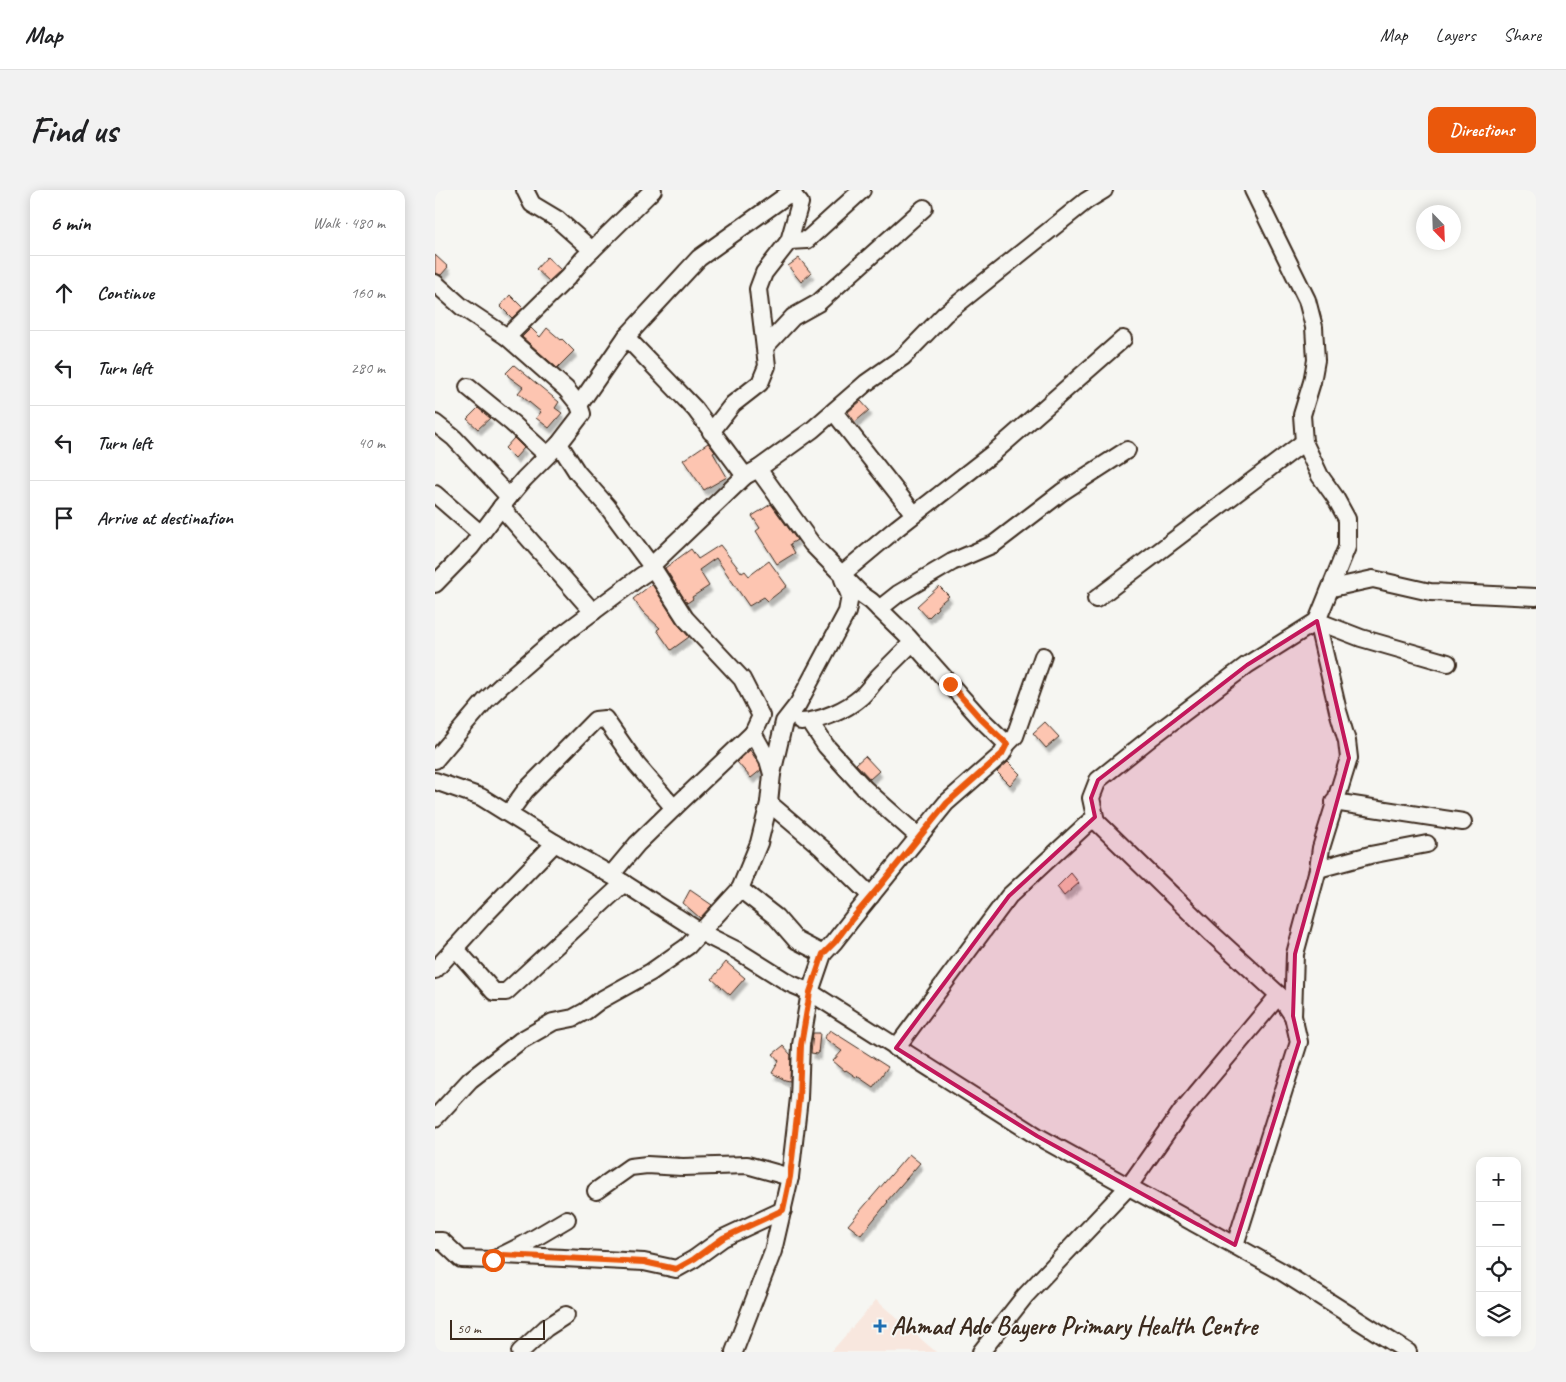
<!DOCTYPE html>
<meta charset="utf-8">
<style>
:root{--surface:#fff;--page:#f2f2f2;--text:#202124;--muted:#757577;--line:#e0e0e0;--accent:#ea580c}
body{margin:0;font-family:Caveat,sans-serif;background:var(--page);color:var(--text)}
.controls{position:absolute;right:15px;bottom:15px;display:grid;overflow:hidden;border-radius:10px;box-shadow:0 2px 12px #0003}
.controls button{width:45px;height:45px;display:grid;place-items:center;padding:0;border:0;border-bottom:1px solid var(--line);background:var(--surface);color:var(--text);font:25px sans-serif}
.compass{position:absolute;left:981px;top:15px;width:45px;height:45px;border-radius:50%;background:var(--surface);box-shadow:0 2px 12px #0003;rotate:157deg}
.scale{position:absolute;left:15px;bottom:12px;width:95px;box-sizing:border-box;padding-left:5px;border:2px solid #3b2a1e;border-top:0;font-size:14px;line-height:18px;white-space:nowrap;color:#3b2a1e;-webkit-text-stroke:4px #f6f6f2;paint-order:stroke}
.stop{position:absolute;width:15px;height:15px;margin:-11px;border:4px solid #ea580c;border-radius:50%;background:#fff}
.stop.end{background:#ea580c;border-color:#fff;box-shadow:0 1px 5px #0008}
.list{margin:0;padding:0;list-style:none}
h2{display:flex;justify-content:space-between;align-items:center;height:65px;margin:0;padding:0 20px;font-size:21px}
h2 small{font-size:16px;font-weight:400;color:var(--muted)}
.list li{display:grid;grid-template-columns:32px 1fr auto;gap:15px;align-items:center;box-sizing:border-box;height:75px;padding:0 20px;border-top:1px solid var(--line)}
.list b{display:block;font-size:19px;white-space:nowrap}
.list em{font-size:16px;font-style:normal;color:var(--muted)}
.icon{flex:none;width:28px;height:28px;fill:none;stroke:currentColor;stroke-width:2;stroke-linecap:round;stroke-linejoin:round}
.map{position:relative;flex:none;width:1101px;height:1162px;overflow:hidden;border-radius:10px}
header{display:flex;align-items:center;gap:30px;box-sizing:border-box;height:70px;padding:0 25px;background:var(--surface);border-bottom:1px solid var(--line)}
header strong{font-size:24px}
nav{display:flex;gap:28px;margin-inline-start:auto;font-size:18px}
.intro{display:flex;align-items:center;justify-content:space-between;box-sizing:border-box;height:120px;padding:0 30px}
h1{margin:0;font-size:35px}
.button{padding:12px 22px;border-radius:10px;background:var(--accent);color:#fff;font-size:18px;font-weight:700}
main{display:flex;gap:30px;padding:0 30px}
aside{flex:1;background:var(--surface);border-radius:10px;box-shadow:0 2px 12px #0003}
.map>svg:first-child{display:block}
</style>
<header>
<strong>Map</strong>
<nav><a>Map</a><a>Layers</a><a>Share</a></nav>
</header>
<div class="intro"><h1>Find us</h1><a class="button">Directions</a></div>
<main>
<aside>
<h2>6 min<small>Walk · 480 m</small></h2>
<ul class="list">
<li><svg class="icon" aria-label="ahead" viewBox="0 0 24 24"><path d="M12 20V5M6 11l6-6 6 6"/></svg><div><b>Continue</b></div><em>160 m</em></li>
<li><svg class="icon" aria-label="left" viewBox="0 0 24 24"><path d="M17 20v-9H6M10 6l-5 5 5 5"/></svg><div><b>Turn left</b></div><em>280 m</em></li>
<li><svg class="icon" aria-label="left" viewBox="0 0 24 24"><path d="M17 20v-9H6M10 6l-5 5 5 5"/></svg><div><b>Turn left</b></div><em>40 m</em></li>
<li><svg class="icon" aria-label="arrive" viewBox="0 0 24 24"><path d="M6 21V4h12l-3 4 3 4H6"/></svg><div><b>Arrive at destination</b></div></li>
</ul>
</aside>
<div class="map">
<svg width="1101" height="1162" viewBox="0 0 1101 1162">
<defs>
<filter id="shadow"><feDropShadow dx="3" dy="5.5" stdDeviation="1" flood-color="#0004"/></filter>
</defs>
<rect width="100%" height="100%" fill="#f6f6f2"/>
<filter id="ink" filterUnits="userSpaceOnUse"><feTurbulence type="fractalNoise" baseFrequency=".02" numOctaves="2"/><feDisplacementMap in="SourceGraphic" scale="10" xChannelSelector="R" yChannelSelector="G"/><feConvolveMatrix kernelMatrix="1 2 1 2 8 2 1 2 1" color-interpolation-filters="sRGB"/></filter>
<g filter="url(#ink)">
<path fill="#f8e7de" d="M441 1110 501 1162H396Z"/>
<g fill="#fdc5b1" stroke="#3b2a1e" filter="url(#shadow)">
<path d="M0 65 13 77 6 85 0 83Z"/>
<path d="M112 67 126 80 114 91 101 79Z"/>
<path d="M364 68 376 83 366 92 353 76Z"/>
<path d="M75 105 88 118 77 128 65 116Z"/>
<path d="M96 138 105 147 112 138 126 150 127 149 139 161 122 178 87 147Z"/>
<path d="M79 175 124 212 120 218 127 223 114 238 101 228 106 222 83 203 88 197 73 186V185L71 183Z"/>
<path d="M426 211 434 220 420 232 413 222Z"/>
<path d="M43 218 55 228 43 239 32 229Z"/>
<path d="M79 248 89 258 80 268 70 258Z"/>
<path d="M273 253 280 262 278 263 292 287 269 300 248 270Z"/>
<path d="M336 314 362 350 355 354 360 363 342 374 321 341 325 338 317 326Z"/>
<path d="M285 355 307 383 310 381 314 386 334 371 352 396 333 411 329 407 314 416 281 368 264 380 274 396 257 407 258 409 252 413 230 378 256 359 263 369Z"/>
<path d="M217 394 242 433 254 447 236 460 222 440 225 438 208 422 198 409Z"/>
<path d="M504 396 514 406 502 416 503 418 493 428 482 416Z"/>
<path d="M610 532 624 547 611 558 598 543Z"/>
<path d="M315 560 324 574 326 580 316 588 302 572Z"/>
<path d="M430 566 444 581 435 589 421 574Z"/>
<path d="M573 572 585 584 575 595 562 582Z"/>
<path d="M636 683 644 693 629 706 622 697Z"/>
<path d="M255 700 277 715 265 728 248 713Z"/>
<path d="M291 772 310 788 295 805 277 789Z"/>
<path d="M395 840 453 877 438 897 422 886 421 887 411 880 410 881 398 871 407 861 389 848Z"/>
<path d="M378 843H385L383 864 376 863Z"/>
<path d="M348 856 356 865 355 891 350 890 337 883 344 871 338 864Z"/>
<path d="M474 964 485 973 452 1011 453 1012 426 1045 413 1035Z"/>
</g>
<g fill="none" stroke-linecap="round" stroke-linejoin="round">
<g stroke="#3b2a1e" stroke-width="20">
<g id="minor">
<path d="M90 0 97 14 122 29 157 60"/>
<path d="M818 0 872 110 879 137 881 170 877 192 867 225 869 252 885 286 900 307 912 329V357L882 431 903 521 912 551 914 568 886 658 883 679 860 764 858 826"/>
<path d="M354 51 372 50 427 0"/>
<path d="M0 93 27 117 72 147 131 199 144 215 147 224 124 254 89 289 74 307 36 357 0 394"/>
<path d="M72 147 133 87 148 69 218 0"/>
<path d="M191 147 264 68 359 0"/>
<path d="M330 157 358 127 383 113 489 18"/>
<path d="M33 197 77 233 112 265"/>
<path d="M144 215 191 147 260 219 310 286"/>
<path d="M399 222 479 324"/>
<path d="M0 233 19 248 74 307"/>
<path d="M276 242 298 214 325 193 332 176 323 99 329 83 354 51 365 13 356 3"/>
<path d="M323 279 377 240 431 193 468 167 510 124 651 11 669 0"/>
<path d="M0 304 46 344"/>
<path d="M66 317 158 422"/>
<path d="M216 376 310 286 323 279 377 354 426 404 436 411 473 447 545 528 572 554"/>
<path d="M407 384 462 338 557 264 688 149"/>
<path d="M897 398 938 389 995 402 1101 407"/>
<path d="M661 409 869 252"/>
<path d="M444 419 463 404 517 372 559 354 627 302 692 260"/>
<path d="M366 532C386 531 411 520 426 507 433 501 438 493 444 486 455 475 466 464 477 453"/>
<path d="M375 532 391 556 430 599 484 647"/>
<path d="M0 570 51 510 67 495 112 456 206 386 218 378"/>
<path d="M337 584 349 532 363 514 412 422 415 406 408 389"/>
<path d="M0 591 46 607 120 653 176 685 267 743 303 761 354 793 375 802 602 946 844 1080 973 1162"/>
<path d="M899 612 1028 632"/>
<path d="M334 613 387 658 436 706"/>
<path d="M239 618 318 543"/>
<path d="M74 623 90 601 160 530 170 529 202 575 239 618 202 654 176 685"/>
<path d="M661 631 656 608 663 590 718 546 812 475 882 431 926 448 1013 473"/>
<path d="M883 679 935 665 992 654"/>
<path d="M305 699 341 727 361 750 388 764"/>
<path d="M20 758 59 802H71L189 693"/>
<path d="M0 780 49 726 120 653"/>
<path d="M461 858 574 706 654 632 661 631 775 742 844 805 858 826 864 852 800 1055"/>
<path d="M0 928 35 890 85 851 118 832 138 828 151 821 164 811 216 782 253 756 305 699 324 653 334 613 337 584 333 570 318 543 326 526 307 489 250 428 218 378 172 316 142 282 124 254"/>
<path d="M161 1001 195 977 212 975 248 977 312 975 355 987"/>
<path d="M0 1051H7L26 1069 58 1070 88 1055 132 1029"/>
<path d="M68 1065 209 1072 241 1079 259 1069 288 1048 348 1020"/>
<path d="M85 1162 111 1138 131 1125"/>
<path d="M299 1162 338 1061 355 987 364 908 366 855 375 802 388 764 399 752 417 729 511 613 567 564 572 554 580 546 608 466"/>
<path d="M546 1162 590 1106 694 996 746 922 844 805"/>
</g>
</g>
<use href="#minor" stroke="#f6f6f2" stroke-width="16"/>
</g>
</g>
<g fill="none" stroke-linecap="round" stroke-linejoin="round" filter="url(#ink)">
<path stroke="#ea580c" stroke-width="6" d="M58 1070 68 1065 209 1072 241 1079 259 1069 288 1048 348 1020 355 987 364 908 366 855 375 802 388 764 400 752 417 729 444 697 512 613 567 564 572 554 545 528 515 494"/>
</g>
<path fill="#c2185b" fill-opacity="0.2" stroke="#c2185b" stroke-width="4" stroke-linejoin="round" d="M882 431 914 568 860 764 858 826 864 852 800 1055 602 946 461 858 574 706 660 627 656 608 663 590 812 475Z"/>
<path fill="#1f6fb2" stroke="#f6f6f2" stroke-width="2" d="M442.5 1128.5h5v5h5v5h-5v5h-5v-5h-5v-5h5z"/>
<g text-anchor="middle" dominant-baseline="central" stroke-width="4" stroke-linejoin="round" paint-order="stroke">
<g font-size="25" font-weight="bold" fill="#3b2a1e" stroke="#f6f6f2" text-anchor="start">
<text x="456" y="1136">Ahmad Ado Bayero Primary Health Centre</text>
</g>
</g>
</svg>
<div class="controls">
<button>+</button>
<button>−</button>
<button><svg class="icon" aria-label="locate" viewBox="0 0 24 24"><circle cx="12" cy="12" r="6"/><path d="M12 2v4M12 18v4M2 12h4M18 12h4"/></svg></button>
<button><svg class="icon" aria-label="layers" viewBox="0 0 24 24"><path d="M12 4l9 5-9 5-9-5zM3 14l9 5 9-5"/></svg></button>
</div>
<svg class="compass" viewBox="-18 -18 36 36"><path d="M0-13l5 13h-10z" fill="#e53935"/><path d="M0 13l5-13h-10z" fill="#757577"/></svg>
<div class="scale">50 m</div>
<div class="stop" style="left:58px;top:1070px"></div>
<div class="stop end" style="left:515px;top:494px"></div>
</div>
</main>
